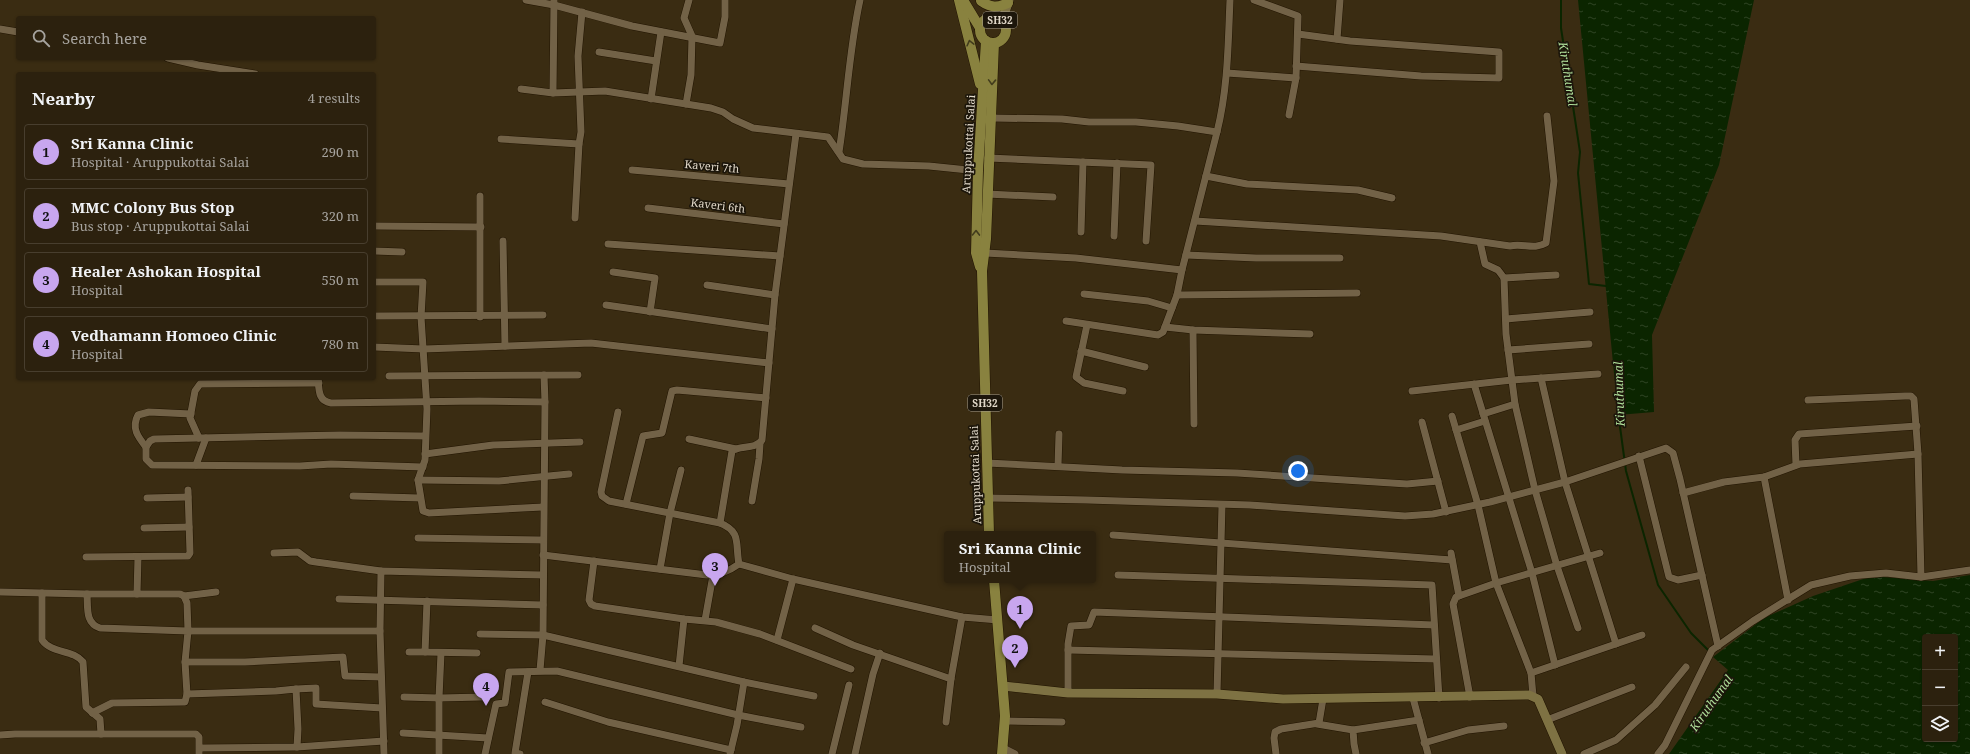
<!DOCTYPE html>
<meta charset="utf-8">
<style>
:root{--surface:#2c210e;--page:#382e1c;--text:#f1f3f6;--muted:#a6a39e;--line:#483e2e;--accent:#c8a6ef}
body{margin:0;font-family:"Noto Serif",serif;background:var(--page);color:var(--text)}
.controls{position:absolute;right:12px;bottom:12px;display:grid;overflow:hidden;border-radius:4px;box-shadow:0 1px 3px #0004}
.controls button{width:36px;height:36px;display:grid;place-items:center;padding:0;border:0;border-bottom:1px solid var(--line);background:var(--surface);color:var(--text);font:20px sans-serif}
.you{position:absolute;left:1298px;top:471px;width:14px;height:14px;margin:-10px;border:3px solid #fff;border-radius:50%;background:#1a73e8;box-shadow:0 0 0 6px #1a73e833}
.badge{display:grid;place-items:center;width:26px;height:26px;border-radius:50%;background:var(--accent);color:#111;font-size:13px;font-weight:700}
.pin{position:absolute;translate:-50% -33px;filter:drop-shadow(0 1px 2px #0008)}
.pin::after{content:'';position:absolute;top:21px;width:14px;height:12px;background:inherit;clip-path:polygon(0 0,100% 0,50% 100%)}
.popup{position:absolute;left:944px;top:531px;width:152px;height:52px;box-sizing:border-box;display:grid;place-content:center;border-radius:4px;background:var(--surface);filter:drop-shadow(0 1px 3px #0005);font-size:13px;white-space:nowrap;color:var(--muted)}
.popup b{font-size:15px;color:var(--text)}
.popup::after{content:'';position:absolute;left:50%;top:100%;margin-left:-8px;border:8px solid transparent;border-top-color:var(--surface)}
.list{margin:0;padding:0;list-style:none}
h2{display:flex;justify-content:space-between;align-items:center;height:52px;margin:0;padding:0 16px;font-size:17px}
h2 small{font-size:13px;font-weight:400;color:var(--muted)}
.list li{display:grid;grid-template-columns:26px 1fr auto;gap:12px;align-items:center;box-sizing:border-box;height:56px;margin:0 8px 8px;padding:0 8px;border:1px solid var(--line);border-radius:4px}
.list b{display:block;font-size:15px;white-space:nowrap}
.list p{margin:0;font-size:13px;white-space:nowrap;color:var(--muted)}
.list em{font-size:13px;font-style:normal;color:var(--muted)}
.icon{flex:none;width:22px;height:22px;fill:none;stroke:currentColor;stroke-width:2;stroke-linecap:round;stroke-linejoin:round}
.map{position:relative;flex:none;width:1970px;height:754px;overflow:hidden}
.search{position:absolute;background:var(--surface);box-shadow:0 1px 3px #0004;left:16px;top:16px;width:360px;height:44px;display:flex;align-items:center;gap:10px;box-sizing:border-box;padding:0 14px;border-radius:4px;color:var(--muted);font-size:15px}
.panel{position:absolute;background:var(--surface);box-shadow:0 1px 3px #0004;left:16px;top:72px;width:360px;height:308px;border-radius:4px}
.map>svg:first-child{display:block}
</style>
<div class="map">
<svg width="1970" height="754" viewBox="0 0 1970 754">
<defs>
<pattern id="water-ripples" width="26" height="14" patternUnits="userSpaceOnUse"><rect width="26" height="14" fill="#0b2500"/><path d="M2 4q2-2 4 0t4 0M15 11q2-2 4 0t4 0" fill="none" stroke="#2e4424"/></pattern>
</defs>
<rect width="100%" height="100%" fill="#3a2c12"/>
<g fill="url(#water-ripples)" fill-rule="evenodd">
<path d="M1578 0H1754L1719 165 1652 335 1654 412 1618 415Z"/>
<path d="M1970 575V754H1669L1728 670 1713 657 1764 618 1813 596 1872 576 1933 581ZM1925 637H1955V739H1925Z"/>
</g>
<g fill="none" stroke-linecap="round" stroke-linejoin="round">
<g stroke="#0b2500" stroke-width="2">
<path d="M1561 0V28L1580 152 1578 173 1589 284 1606 286"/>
<path d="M1618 412 1626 471 1658 585 1691 633 1709 651"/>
</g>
<g stroke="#211400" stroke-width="8">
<g id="street">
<path d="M526 0 554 5 632 26 720 43 725 17V0"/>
<path d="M1254 0 1298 16 1296 78 1289 115"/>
<path d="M0 29 18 32"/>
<path d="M1337 39 1340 0"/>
<path d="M599 52 656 61"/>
<path d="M168 58 198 65 255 74"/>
<path d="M1296 66 1421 76 1499 78V52L1350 41 1298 34"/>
<path d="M1227 73 1296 78"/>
<path d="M521 89 553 93 605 91 711 108 723 112 733 119 753 128 828 137 843 159 863 164 929 166 978 171"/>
<path d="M553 93 554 1"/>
<path d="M651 99 661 32"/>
<path d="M686 104 691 75 692 36 684 18 689 0"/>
<path d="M1217 132C1228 88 1228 45 1230 0"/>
<path d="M501 139 579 144"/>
<path d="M839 152C847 101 849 50 860 0"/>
<path d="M988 158 1151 165 1146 241"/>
<path d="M632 170 789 184"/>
<path d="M1206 176 1247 184 1358 190 1392 198"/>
<path d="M987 194 1053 197"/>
<path d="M480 196V317"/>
<path d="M648 208 784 224"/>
<path d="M575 218 579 144 581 132 578 56 582 12"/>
<path d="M1195 221 1441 236 1510 246C1523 243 1534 250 1546 243L1554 181 1547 116"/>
<path d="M374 226 481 227"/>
<path d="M1081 232 1083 162"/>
<path d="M1114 236 1117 163"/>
<path d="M503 241 505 346"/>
<path d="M1480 242 1485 264 1498 270 1504 278 1506 334 1515 404 1535 490 1557 566 1578 628"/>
<path d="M608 244 780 256"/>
<path d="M374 251 402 252"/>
<path d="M985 253 1076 258 1182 270 1217 132 1178 126 1136 122H1089L1062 119 991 118"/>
<path d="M1186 255 1256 258H1340"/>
<path d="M613 272 655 278 650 312"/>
<path d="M1504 278 1556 275"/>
<path d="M374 282H423L421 317 427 409 425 460 418 480 423 511 429 513 543 507"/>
<path d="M707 285 775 295"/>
<path d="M1084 294 1148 301 1172 308"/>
<path d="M1177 295 1357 293"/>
<path d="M606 305 772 329"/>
<path d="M374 316 543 315"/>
<path d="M1506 319 1590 312"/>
<path d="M1066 321 1158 335 1163 332 1177 295 1182 270"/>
<path d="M1087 325 1076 377 1084 383 1123 391"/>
<path d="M1165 327 1193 330 1310 334"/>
<path d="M1193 330 1194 424"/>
<path d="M374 347 424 349 591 343 769 363"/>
<path d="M1508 350 1589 344"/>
<path d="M1081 351 1145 367"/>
<path d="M544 375 545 402"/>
<path d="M389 376 578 375"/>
<path d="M318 378C319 390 318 401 331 403L479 401 545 402 543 635 540 670"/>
<path d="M1541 378 1565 482 1616 644"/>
<path d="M1474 384 1532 573 1555 665"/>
<path d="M1412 391 1512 380 1598 374"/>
<path d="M1808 400 1905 396H1911L1914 399 1918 454 1921 577"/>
<path d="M618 412 601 492 602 496 609 501 720 523C742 532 735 544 739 564"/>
<path d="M1483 414 1515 404"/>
<path d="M1452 416 1478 505 1496 583 1531 673 1533 696"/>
<path d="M1422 422 1446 512"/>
<path d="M1456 430 1485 421"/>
<path d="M199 438 190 418 195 391 200 384 319 383"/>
<path d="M689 439 736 449"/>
<path d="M146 447C138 437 131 428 138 415L149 412 191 414"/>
<path d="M425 454 493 445 580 442"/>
<path d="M1639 456 1669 577 1678 580 1702 575"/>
<path d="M987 463 1122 470 1237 473 1407 484 1438 481"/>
<path d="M196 465 206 438"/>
<path d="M1796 465 1795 440 1799 434 1917 426"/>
<path d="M1058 466 1059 434"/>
<path d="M423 467 331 464 300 466 152 465 146 459V447L150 441 154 439 340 435 425 436"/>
<path d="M1764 477 1788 600"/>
<path d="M418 480 499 481 569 474"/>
<path d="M1683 493 1724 482 1764 477 1800 464 1918 454"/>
<path d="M353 496 420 498"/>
<path d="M147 498 188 497"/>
<path d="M987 498 1087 500 1250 505 1405 516 1433 514 1490 502 1565 482 1666 448 1673 453 1680 479 1718 646"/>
<path d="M752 501 759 459 760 444"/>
<path d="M626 504 643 436 662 433 672 391 677 390 766 398"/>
<path d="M720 523 732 451C740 445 755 450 762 440L775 295 796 134"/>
<path d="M144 528 189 527"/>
<path d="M1113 535 1452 560"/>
<path d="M418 538 543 540"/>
<path d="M274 553 298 552 310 561 316 562 381 571"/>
<path d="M1451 553 1459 596"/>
<path d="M543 555 707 575C720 574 728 572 739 564L793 579 962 617 998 620"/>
<path d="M86 557 188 556 190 553 188 490"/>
<path d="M594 561 589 600 591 604 595 606 684 619 716 622 760 634 851 669"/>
<path d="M660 569 670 513 681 470"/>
<path d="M1118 575 1432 585 1439 698"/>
<path d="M0 592 87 594H180L184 596 187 603 188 631H380"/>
<path d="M42 593V640C52 654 73 649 83 662L86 707 100 719 101 734"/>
<path d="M87 594C88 608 85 623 100 628L188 631 185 662 187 694 185 702 112 703 92 713"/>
<path d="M137 594 138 557"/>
<path d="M184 596 216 592"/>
<path d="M339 599 543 605"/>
<path d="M427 601 425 652 477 653"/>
<path d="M705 620 713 575"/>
<path d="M815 628 853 645 951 679"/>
<path d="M480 634 543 635 744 682 814 696"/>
<path d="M777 640 793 579"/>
<path d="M1068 650 1436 659"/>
<path d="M409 652H425"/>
<path d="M185 662H245L343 657 345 676 381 677"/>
<path d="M679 666 684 619"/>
<path d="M1531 673 1642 635"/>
<path d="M296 689 316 688V704L382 708"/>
<path d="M1068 693V644L1071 626 1089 625 1094 612 1434 625"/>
<path d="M187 694 276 691 296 689 298 729 297 747"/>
<path d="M1217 694 1222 505"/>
<path d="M404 697 439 698 441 653"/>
<path d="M1470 697 1453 604 1456 597 1496 583 1600 553"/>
<path d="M1413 698 1428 754"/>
<path d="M545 702 608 722 731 750"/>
<path d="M1547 720 1632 687"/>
<path d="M1005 721 1062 722"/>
<path d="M946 722 951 679 962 617"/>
<path d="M1317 724 1353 730"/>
<path d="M403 733 488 738"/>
<path d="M0 735 15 734H196L199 737V754"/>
<path d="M1424 743 1468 730 1504 726"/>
<path d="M200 748 297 747 384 741"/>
<path d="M1003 748 1015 754"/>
<path d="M384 754 380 631 381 571 543 575"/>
<path d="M439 754V698L483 697"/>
<path d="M485 754 496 704 505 703 509 672 557 671 738 715 801 727"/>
<path d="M520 754 515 753 528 672"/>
<path d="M730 754 737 725 744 682"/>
<path d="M832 754 849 685"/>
<path d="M855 754 873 674 880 653"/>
<path d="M1276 754 1274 738 1275 732 1281 729 1319 723 1323 699"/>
<path d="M1356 754 1354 744 1353 730 1419 720"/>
<path d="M1584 754 1616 740 1655 705 1686 667"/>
<path d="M1658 754 1665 745 1712 650 1753 621 1811 585 1850 576 1886 573 1921 577 1970 570"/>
</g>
</g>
<g stroke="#211400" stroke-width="10">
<g id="secondary">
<path d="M1002 21 1009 0"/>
<path d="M1003 686 1068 693 1217 694 1283 699 1529 695 1538 699 1562 754"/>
</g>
</g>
<g stroke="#211400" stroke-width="11">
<g id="primary">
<path d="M959 0 980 84"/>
<path d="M963 0 980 28"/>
<path d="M981 1C991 8 997 8 1008 3"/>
<circle cx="993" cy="30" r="13"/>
<path d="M980 267 976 253 978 171 986 41"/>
<path d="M989 534 982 271 986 239 994 43"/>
<path d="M994 580 1005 716 1002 754"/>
</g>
</g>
<use href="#street" stroke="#726247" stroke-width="7"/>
<use href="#secondary" stroke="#7e7243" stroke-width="9"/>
<use href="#primary" stroke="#89823f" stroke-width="10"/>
</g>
<defs><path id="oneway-chevron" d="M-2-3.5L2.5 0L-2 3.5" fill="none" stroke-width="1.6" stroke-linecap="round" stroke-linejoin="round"/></defs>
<g stroke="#423c1d">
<use href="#oneway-chevron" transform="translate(970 43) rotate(-104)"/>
<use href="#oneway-chevron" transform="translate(992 82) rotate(92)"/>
<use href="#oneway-chevron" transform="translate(976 233) rotate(-89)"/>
</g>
<g text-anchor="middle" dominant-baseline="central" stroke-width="3.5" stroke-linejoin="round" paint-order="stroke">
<g fill="#1c160b" stroke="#a59d8f" stroke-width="1">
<rect x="983" y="12" width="34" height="16" rx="3"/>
<rect x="968" y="395" width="34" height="16" rx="3"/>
</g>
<g font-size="10" font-weight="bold" fill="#e0d7c8">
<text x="1000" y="20">SH32</text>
<text x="985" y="403">SH32</text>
</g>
<g font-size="11" fill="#e0d7c8" stroke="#1c160b">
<text transform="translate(968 144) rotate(-87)">Aruppukottai Salai</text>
<text transform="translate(712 166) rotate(5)">Kaveri 7th</text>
<text transform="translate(718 205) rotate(7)">Kaveri 6th</text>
<text transform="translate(975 475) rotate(-92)">Aruppukottai Salai</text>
</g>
<g font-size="12" font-style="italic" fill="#afde99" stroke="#1c160b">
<text transform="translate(1568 74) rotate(81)">Kiruthumal</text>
<text transform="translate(1619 394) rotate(-92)">Kiruthumal</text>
<text transform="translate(1711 703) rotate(-55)">Kiruthumal</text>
</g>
</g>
</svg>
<div class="controls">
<button>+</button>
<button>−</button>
<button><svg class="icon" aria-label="layers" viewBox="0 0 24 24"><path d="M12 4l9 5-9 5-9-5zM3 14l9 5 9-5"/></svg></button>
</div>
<div class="you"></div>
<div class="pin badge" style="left:1020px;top:629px">1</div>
<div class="popup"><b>Sri Kanna Clinic</b>Hospital</div>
<div class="pin badge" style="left:1015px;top:668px">2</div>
<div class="pin badge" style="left:715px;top:586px">3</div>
<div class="pin badge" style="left:486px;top:706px">4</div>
<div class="search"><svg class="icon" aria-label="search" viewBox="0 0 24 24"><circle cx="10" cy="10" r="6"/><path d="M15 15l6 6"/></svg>Search here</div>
<section class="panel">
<h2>Nearby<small>4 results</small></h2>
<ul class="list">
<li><span class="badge">1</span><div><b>Sri Kanna Clinic</b><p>Hospital · Aruppukottai Salai</p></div><em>290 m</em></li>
<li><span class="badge">2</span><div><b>MMC Colony Bus Stop</b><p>Bus stop · Aruppukottai Salai</p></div><em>320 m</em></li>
<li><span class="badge">3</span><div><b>Healer Ashokan Hospital</b><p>Hospital</p></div><em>550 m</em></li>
<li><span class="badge">4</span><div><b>Vedhamann Homoeo Clinic</b><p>Hospital</p></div><em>780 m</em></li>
</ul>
</section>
</div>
